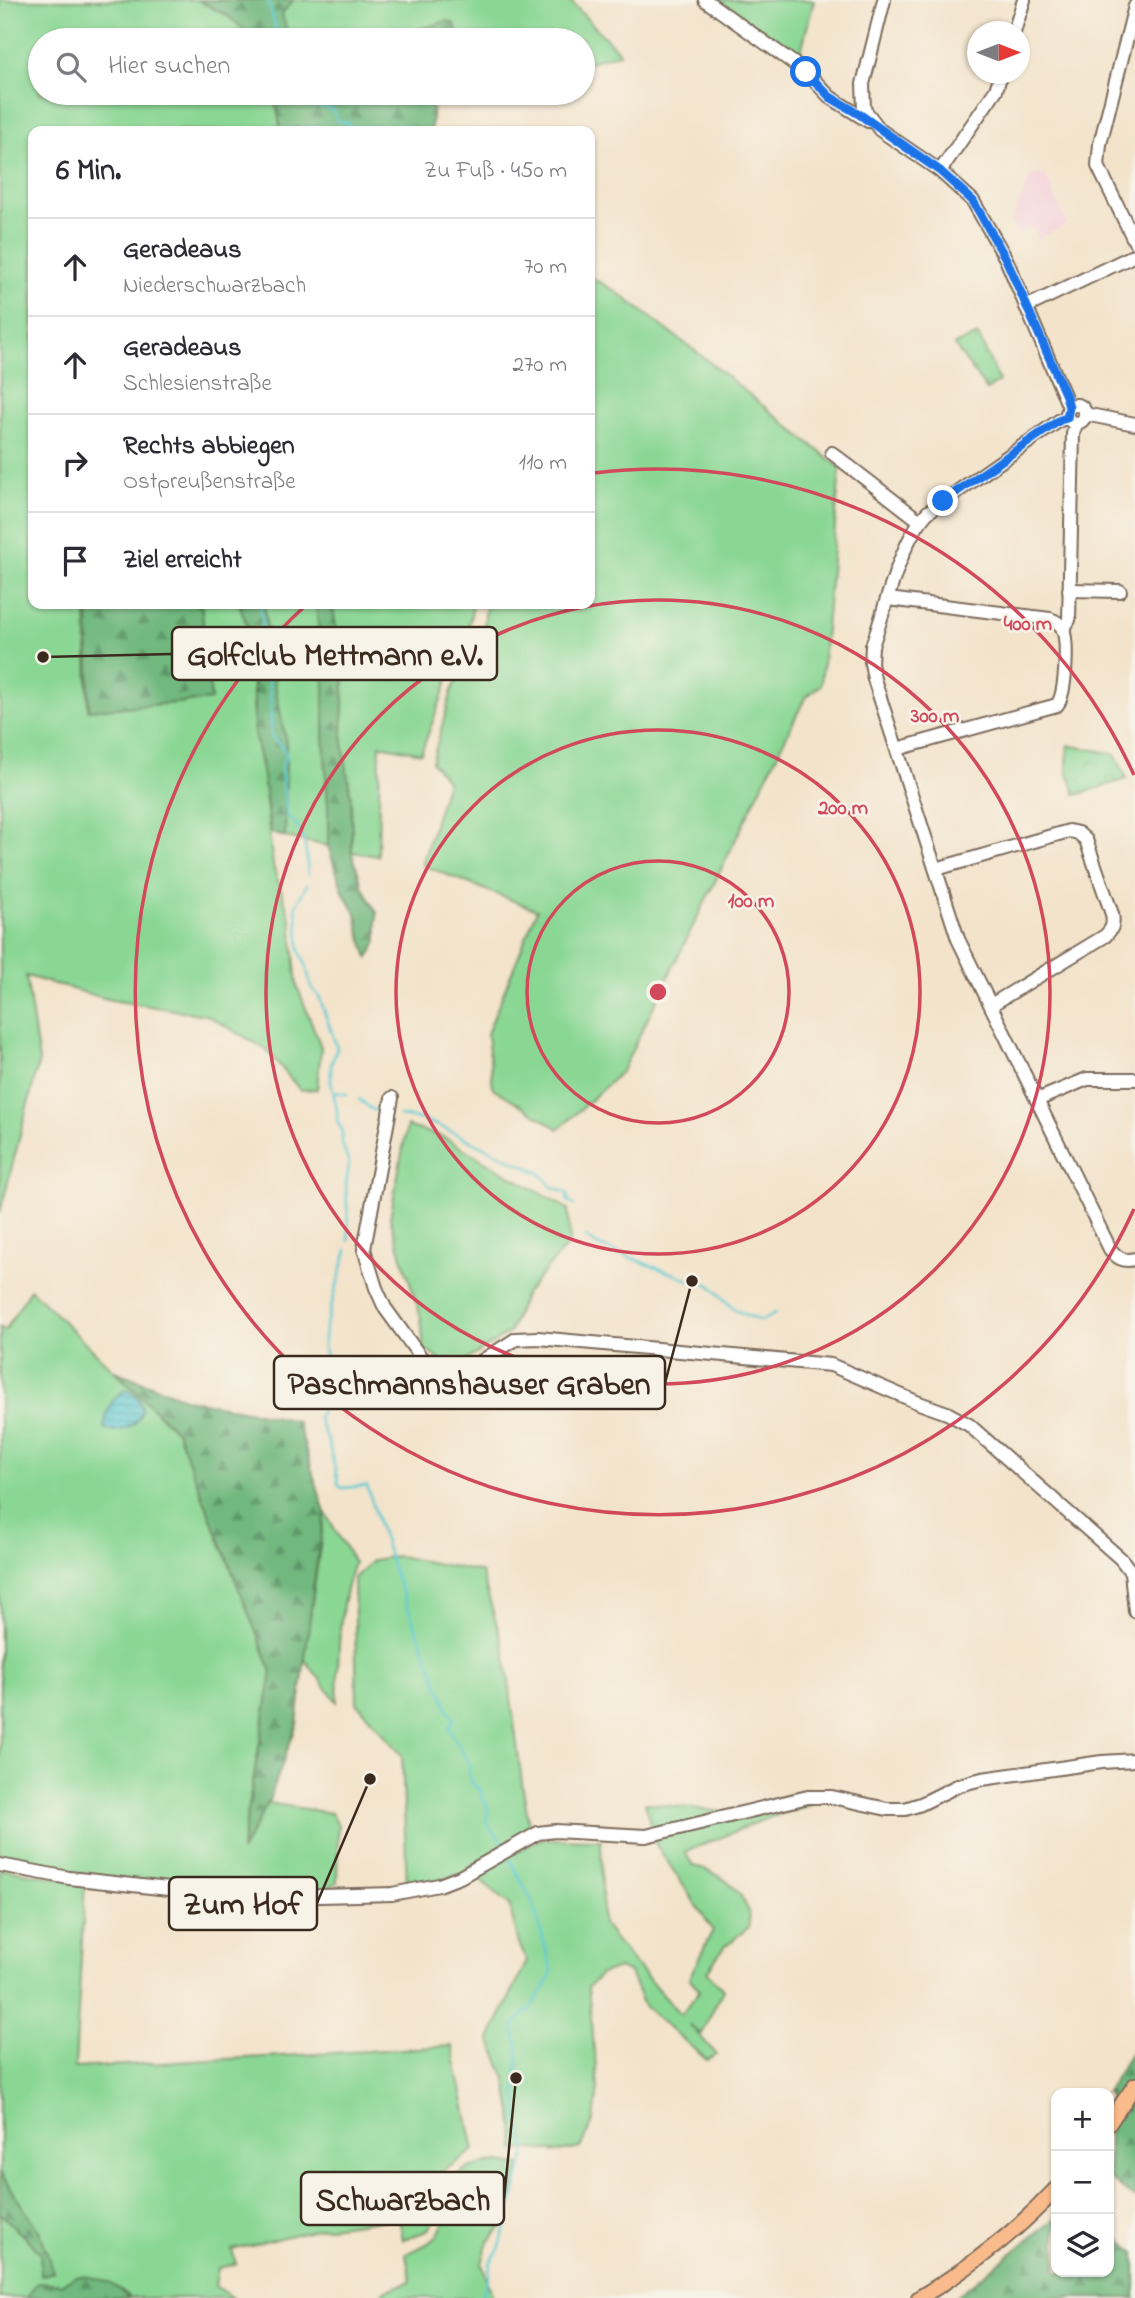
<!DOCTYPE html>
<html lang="de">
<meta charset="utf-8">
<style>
:root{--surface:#fff;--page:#f7f7f7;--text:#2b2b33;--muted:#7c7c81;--line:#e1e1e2}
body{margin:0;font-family:"Indie Flower",sans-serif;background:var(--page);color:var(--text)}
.controls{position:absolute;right:21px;bottom:21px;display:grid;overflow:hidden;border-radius:14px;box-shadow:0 2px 5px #0004}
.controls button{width:63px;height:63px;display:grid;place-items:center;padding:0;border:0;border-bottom:2px solid var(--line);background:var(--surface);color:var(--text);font:35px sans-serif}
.compass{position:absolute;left:967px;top:21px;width:63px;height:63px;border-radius:50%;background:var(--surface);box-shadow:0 2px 5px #0004;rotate:90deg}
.stop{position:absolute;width:21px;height:21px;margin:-16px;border:5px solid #1a73e8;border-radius:50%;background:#fff}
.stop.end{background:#1a73e8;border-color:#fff;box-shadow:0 2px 7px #0008}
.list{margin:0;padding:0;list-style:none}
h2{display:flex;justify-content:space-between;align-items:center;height:91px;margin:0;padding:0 28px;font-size:30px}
h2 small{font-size:23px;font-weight:400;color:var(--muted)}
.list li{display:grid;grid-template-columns:46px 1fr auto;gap:21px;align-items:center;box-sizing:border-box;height:98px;padding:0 28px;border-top:2px solid var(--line)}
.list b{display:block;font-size:26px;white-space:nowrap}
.list p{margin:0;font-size:23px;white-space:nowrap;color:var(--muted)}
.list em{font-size:23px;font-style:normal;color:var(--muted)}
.icon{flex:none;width:38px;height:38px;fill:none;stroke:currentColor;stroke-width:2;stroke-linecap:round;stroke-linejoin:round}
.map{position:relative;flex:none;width:1135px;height:2298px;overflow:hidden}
.search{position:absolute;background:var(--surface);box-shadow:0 2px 5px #0004;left:28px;top:28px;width:567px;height:77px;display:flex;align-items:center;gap:18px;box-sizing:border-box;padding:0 24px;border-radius:38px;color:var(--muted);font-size:26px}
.panel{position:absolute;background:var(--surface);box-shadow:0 2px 5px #0004;left:28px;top:126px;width:567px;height:483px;border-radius:14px}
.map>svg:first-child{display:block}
</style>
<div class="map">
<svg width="1135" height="2298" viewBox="0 0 1135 2298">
<defs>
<pattern id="forest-firs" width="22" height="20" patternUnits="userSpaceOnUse" patternTransform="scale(1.75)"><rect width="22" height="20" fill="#6fb87e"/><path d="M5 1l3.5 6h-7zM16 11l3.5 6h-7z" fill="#5c9667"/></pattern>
<pattern id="park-crowns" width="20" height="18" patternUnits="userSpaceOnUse" patternTransform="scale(1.75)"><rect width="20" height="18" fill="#8ad794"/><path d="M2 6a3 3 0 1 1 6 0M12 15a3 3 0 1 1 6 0" fill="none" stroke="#78b97f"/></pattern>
<pattern id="water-rules" width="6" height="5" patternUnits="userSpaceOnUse" patternTransform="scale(1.75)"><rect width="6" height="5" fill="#5cc9d1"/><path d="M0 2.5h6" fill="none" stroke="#4da3a9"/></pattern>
</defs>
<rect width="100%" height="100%" fill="#f7f3e8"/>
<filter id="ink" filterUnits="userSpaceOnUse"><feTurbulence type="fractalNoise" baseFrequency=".0143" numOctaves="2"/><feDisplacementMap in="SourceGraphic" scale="14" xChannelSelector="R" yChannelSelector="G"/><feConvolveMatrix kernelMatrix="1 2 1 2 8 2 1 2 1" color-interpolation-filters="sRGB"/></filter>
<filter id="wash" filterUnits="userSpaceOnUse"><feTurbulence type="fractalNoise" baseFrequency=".00686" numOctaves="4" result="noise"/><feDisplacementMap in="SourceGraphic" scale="28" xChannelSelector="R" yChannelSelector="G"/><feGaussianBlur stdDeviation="1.57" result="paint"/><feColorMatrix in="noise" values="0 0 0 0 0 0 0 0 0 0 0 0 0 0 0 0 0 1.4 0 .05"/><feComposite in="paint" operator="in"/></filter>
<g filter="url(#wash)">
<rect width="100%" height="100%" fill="#f3e3cb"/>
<path fill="#f5cfd9" d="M1031 175H1045L1067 224 1038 239 1032 228 1017 234 1011 222Z"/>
<g fill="#8ad794" stroke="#628059" stroke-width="2">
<path d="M0 0H198L228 16 257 40H40V93H274L281 131H33V604H86L88 710 211 700 201 604H239L251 636 254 733 263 776 273 866 291 920 297 986 321 1047 317 1089 300 1090 266 1049 206 1015 111 1000 26 976 39 1061 0 1213Z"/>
<path d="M293 0H562L571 2 620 53 583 64V40H512L500 35 484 40H456L458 34 448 21 420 29 394 40H290L281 14Z"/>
<path d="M713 0H814L799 59 723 5Z"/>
<path d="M590 277 614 290 703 357 840 468 821 685 805 698 622 1071 559 1129 493 1088 487 1034 537 910 422 865 447 781 432 762 452 690 484 628 486 604H590Z"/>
<path d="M264 604H316L324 684V735L328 805V846L285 837 286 743 270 658Z"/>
<path d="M332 604H473L470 621 421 753 380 745 378 856 352 852 351 798 342 736 344 672Z"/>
<path d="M407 1126 443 1137 568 1209 570 1242 525 1294 509 1333 465 1361H441L424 1349 421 1318 390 1218Z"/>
<path d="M30 1289 177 1432 272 1672 241 1849 268 1803 331 1813 338 1825 337 1882 323 1892 249 1895 70 1875 0 1860V1327L5 1331Z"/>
<path d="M325 1512 354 1563C337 1607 339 1656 337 1702L304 1658Z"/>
<path d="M398 1556 481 1572 505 1652 522 1783 530 1830 460 1874 431 1883 407 1885 402 1755 357 1703 354 1578 373 1560Z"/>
<path d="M809 1789 810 1805 765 1819 685 1852 693 1866C716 1870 740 1887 748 1910 749 1915 748 1922 749 1927L724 1947 707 1972 723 1990 701 2034 689 2024 717 2055 707 2060 644 2006 630 1973 619 1968 601 1974 588 1987 598 2088 594 2120 581 2148 559 2152 533 2149 515 2150 512 2112 506 2079 490 2039 527 1961 519 1944 509 1904 484 1883 478 1874 540 1839 601 1840 603 1924 629 1957 681 2015 700 1990 689 1978 713 1930 655 1843 645 1803 726 1812Z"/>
<path d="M0 1868 85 1883 75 2068 452 2046 474 2150 436 2176 438 2215 427 2231 403 2240 399 2218 320 2228 232 2250 236 2264 218 2268 215 2286 232 2298H130L121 2290 77 2276 60 2284 38 2282 26 2298H0V2213L40 2252 53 2272 20 2203 0 2173Z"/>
<path d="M501 2162 520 2165 503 2225 487 2244 482 2264 493 2298H384L383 2292 411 2281 406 2254C414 2250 428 2245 435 2238 442 2230 445 2218 446 2208 450 2171 466 2164 501 2162Z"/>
</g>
<g fill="url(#forest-firs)" stroke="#55714e" stroke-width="2">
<path d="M198 0H293L282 14 290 40H257L228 16Z"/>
<path d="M448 21 455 24 458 34 456 40H394L420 29Z"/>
<path d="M274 93H307L312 105 345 93H438L433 105 431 131H281Z"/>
<path d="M88 604H201L211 700 89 710Z"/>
<path d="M239 604H264L270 658 286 743 285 837 271 833 263 776 254 731V679L251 636Z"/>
<path d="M316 604H332L344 672 342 736 351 798 352 852 362 886 377 913V942L368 958 359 930 356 913 344 894 328 846V805L324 735V684Z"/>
<path d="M115 1371 187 1399 297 1421 325 1513 316 1568 297 1724 268 1803 241 1852 272 1672 177 1432Z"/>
<path d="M1135 2047V2199L1109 2178V2093H1105Z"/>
<path d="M0 2173 41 2234 53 2272 41 2276 40 2252 0 2213Z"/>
<path d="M1056 2218V2272H1109V2228L1135 2253V2298H954Z"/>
<path d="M77 2276C99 2276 113 2283 130 2298H26L38 2282 60 2284Z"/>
</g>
<g fill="url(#park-crowns)" stroke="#628059" stroke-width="2">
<path d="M978 335 999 381 987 390 954 345Z"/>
<path d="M1068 745 1115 754 1127 779 1076 795 1067 770Z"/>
</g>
<path fill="url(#water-rules)" stroke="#4c7a78" stroke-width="2" d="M128 1390C161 1408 127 1440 104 1428 106 1413 112 1394 128 1390Z"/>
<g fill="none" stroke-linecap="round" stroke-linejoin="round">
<g stroke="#5cc9d1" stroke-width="2.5">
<path d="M268 0 279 40"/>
<path d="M294 93V101L333 110 337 120 349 124 350 131"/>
<path d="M261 604C263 648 273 693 271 736L284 749 286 755 281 770 287 816C307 830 306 853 308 875"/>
<path d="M307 884 296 906 300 952 306 965 311 987 319 996 337 1048 331 1065V1081L337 1110V1121L342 1130V1144L349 1164 346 1185 349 1241"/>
<path d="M333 1092 347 1094"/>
<path d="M359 1099 371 1109 380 1112"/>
<path d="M399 1116 420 1119 439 1126 540 1173 552 1187 567 1193 568 1201 574 1205"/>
<path d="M586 1237 597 1245 692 1281 709 1284 735 1310 761 1321 775 1313"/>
<path d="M347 1250 325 1328 323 1348 334 1373 335 1381 318 1417 329 1445 339 1486 342 1488 367 1486 394 1572 448 1709 454 1719 449 1728 470 1766 468 1773 472 1783 481 1791C481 1798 485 1801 487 1807 489 1813 485 1819 487 1824 490 1831 497 1831 501 1842"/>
<path d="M481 2298 489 2276 490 2263 499 2249 507 2223 527 2147 519 2124 516 2078 519 2052 513 2026 530 2009 545 1987 552 1971 533 1903 509 1858"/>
</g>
</g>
</g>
<g filter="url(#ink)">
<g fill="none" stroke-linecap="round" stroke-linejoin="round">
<g stroke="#7b6b5b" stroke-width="16">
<g id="minor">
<path d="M705 0 806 72 830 97 868 121"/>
<path d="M884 0 863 84 864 109 880 130 940 171 973 201 1006 259 1069 407"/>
<path d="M1135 6 1100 144 1098 166 1135 242"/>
<path d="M1014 32 1024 0"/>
<path d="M940 171 996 90 1001 74"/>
<path d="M1026 307 1135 255"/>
<circle cx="1076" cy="414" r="9"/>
<path d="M1085 414 1135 424"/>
<path d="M1067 418 1060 420 928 512C900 541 886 607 872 646L871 663 874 679 958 939 1110 1249C1117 1258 1123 1262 1135 1259"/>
<path d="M832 453 920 521"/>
<path d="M1069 590 1120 591"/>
<path d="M888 599 1050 619C1056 621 1060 623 1063 629 1068 643 1066 694 1057 705L897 749"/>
<path d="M1063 630 1069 620 1073 434 1076 424"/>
<path d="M936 869 1069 831 1078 833 1086 840 1112 914C1114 925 1112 929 1105 936L991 1005"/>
<path d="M392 1098 364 1249 376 1288 385 1308 422 1359 448 1368H471L516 1339 538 1338 831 1365 919 1403 947 1413 969 1425 1121 1559 1131 1572 1135 1611"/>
<path d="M1037 1100 1087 1079H1135"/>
<path d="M0 1865 69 1878 250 1898 392 1894 439 1885 460 1877 538 1833 555 1831 646 1836 808 1797H832L887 1809H905L921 1804 959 1785 982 1779 1102 1762 1135 1760"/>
</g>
</g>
<g stroke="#7b6b5b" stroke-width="18">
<g id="major">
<path d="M1109 2123 1135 2085"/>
<path d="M919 2298C968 2269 1017 2231 1056 2189"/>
</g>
</g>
<use href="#minor" stroke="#fff" stroke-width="12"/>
<use href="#major" stroke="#fabb8c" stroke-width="14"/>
</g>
</g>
<g fill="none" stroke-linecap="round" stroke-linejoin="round" filter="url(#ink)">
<path stroke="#1a73e8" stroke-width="9" d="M806 72 830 97 859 114 940 171 973 201 1006 259 1066 396 1069 407 1067 418 1060 420 943 501"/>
</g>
<g fill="none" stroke="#d1495b" stroke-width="3.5">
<circle cx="658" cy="992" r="131"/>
<circle cx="658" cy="992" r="262"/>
<circle cx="658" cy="992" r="392"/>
<path d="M1134 1209A523 523 0 1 1 305 606M594 473A523 523 0 0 1 1134 775"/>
</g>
<circle cx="658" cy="992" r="10" fill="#d1495b" stroke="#f7f3e8" stroke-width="3.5"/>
<g font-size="21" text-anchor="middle" font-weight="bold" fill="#d1495b" stroke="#f7f3e8" stroke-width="5" stroke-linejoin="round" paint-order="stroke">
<text x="1028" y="630">400 m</text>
<text x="935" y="722">300 m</text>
<text x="843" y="814">200 m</text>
<text x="751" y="907">100 m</text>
</g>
<path fill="none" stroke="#3b2a1e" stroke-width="2.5" d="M43 657L172 654M692 1281L665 1383M370 1779L317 1903M516 2078L504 2199"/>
<g fill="#3b2a1e" stroke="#f7f3e8" stroke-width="2.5">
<circle cx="43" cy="657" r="7"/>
<circle cx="692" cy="1281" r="7"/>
<circle cx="370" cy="1779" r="7"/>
<circle cx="516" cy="2078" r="7"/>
</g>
<g fill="#f7f3e8" stroke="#3b2a1e" stroke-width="2.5">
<rect x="172" y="627" width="325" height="53" rx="7"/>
<rect x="274" y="1356" width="391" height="53" rx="7"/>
<rect x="169" y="1877" width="148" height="53" rx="7"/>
<rect x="301" y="2172" width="203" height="53" rx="7"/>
</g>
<g font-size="32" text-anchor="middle" font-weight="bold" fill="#3b2a1e">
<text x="335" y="665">Golfclub Mettmann e.V.</text>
<text x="469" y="1394">Paschmannshauser Graben</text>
<text x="243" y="1914">Zum Hof</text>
<text x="403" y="2210">Schwarzbach</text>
</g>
</svg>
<div class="controls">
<button>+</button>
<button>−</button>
<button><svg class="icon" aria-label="layers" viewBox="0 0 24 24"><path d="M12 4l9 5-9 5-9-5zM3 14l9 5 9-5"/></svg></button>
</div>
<svg class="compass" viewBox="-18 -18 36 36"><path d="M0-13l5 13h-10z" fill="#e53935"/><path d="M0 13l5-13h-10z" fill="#7c7c81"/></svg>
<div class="stop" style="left:806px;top:72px"></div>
<div class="stop end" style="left:943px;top:501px"></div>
<div class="search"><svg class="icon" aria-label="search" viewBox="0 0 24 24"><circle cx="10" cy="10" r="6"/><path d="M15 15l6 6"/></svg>Hier suchen</div>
<section class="panel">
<h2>6 Min.<small>Zu Fuß · 450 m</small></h2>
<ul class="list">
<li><svg class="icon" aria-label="ahead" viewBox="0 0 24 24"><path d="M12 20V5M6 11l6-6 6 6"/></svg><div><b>Geradeaus</b><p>Niederschwarzbach</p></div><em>70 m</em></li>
<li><svg class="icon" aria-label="ahead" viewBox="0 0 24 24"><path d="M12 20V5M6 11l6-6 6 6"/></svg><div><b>Geradeaus</b><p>Schlesienstraße</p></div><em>270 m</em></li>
<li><svg class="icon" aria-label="right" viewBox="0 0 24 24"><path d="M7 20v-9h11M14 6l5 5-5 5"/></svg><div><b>Rechts abbiegen</b><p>Ostpreußenstraße</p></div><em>110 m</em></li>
<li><svg class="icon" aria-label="arrive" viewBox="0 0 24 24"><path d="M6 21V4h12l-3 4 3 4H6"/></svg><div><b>Ziel erreicht</b></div></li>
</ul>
</section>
</div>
